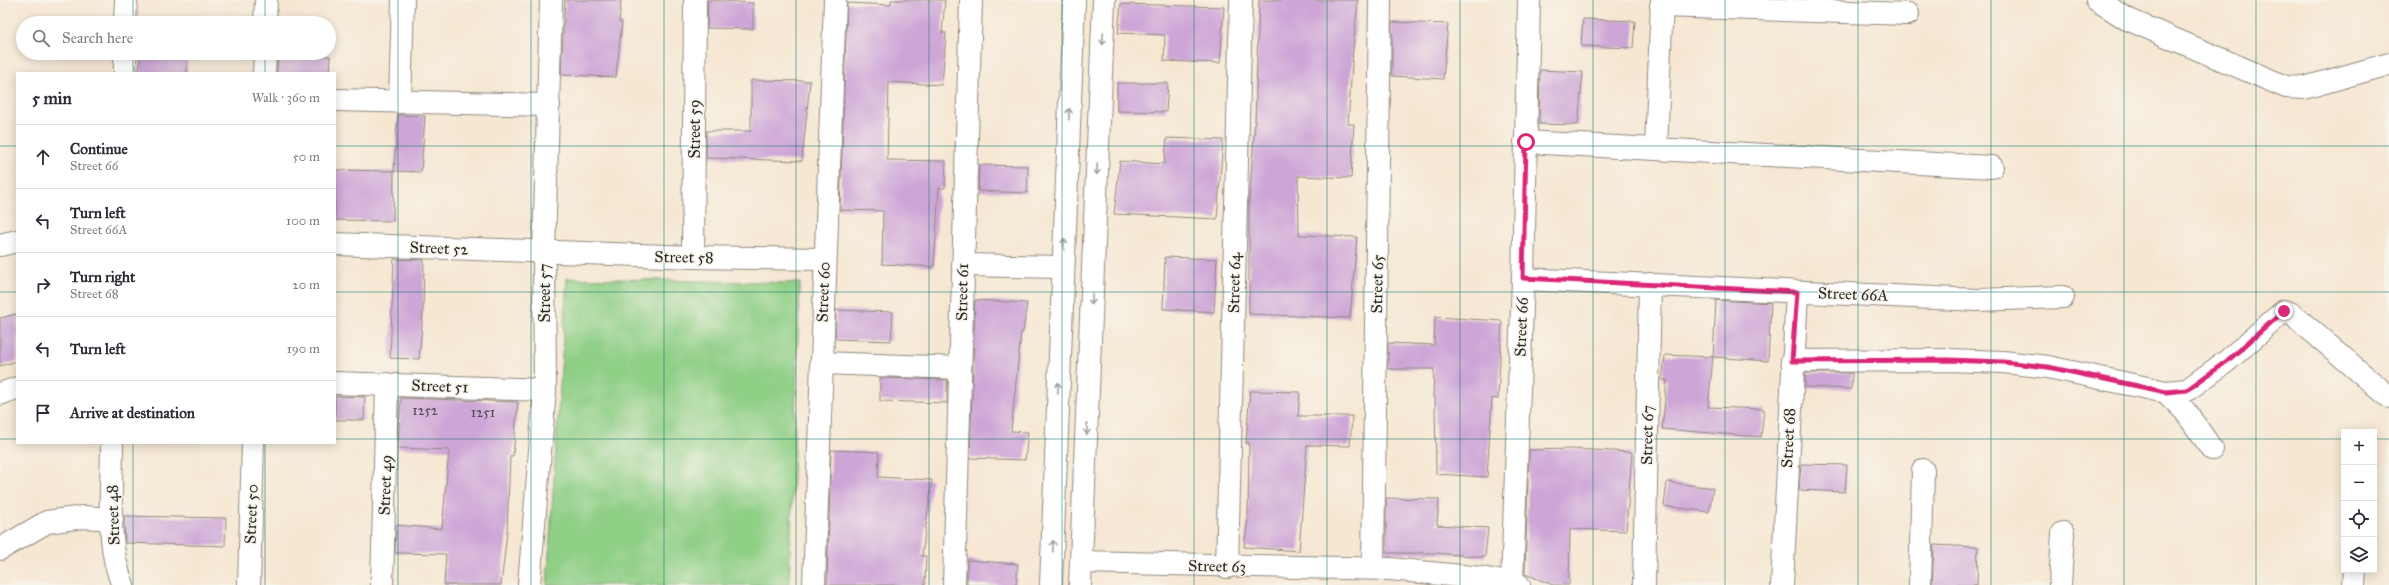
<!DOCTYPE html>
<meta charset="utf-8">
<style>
:root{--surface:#fff;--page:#f7f7f7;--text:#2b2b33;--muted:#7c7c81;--line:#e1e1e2}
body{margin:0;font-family:"IM FELL Great Primer",serif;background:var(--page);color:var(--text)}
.controls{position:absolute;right:12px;bottom:12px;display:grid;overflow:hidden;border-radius:0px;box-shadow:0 2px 10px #0003}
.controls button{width:36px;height:36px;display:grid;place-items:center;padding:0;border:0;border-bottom:1px solid var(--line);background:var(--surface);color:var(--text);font:20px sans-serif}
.stop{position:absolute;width:12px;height:12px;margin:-9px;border:3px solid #db2777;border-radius:50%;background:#fff}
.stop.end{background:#db2777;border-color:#fff;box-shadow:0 1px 4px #0008}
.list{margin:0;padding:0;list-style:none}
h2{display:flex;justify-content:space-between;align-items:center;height:52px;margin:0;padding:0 16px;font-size:17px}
h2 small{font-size:13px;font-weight:400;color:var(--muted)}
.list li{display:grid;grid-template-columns:26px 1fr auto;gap:12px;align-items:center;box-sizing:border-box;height:64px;padding:0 16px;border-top:1px solid var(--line)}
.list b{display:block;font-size:15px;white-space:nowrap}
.list p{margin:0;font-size:13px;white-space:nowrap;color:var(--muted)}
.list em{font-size:13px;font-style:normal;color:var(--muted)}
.icon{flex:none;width:22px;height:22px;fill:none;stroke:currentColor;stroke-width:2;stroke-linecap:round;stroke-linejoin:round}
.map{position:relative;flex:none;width:2389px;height:585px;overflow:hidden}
.search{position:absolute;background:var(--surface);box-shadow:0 2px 10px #0003;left:16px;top:16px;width:320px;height:44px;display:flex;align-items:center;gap:10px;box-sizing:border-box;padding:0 14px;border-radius:22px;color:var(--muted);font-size:15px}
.panel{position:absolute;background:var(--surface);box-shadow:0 2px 10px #0003;left:16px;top:72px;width:320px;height:372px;border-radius:0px}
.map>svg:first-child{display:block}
</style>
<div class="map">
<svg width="2389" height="585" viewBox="0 0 2389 585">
<rect width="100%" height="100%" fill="#f7f3e8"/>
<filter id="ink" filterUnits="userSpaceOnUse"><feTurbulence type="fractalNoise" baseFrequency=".025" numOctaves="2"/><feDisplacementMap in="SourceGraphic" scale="8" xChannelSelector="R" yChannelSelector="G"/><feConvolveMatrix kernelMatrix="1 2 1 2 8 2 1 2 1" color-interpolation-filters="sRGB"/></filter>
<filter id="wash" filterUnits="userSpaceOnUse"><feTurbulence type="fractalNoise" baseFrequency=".012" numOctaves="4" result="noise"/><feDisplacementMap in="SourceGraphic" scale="16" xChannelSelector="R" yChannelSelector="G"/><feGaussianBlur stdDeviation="0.9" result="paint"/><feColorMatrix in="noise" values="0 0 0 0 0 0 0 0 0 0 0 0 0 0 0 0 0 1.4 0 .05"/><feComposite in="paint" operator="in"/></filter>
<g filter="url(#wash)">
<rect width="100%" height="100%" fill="#f6e7d3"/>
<path fill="#8fcf86" stroke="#5d7d58" d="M567 278 800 283 789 585H547Z"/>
<g id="blocks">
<g fill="#cda5d7">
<path d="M565 0H621L619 22H622L616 77 561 75Z"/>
<path d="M708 0 753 3V29L707 28Z"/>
<path d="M891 0H945L942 33H946L942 85 889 82 887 160 946 161 945 188H939L934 267 882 264 883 211 840 210 847 3 891 5Z"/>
<path d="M1259 0H1358L1353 49 1348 124H1354L1351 178 1298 176 1299 235 1357 237 1350 318 1249 314V201L1255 123Z"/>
<path d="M1121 4 1224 7 1220 63 1164 61 1165 35 1118 33Z"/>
<path d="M1583 19 1635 21 1633 48 1581 46Z"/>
<path d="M1392 22 1448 24 1443 79 1392 76Z"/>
<path d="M140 53H188L187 73H139Z"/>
<path d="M278 54 330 56 329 73H277Z"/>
<path d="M1540 70 1583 72 1578 125 1539 124Z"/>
<path d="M751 80 810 81 802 161 706 158V131H751Z"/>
<path d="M1117 83H1168L1166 112 1117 111Z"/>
<path d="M398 115 425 116 421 172 394 171Z"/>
<path d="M1167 138 1223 140 1217 219 1114 214 1120 161 1164 164Z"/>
<path d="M979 165 1028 166 1027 193 978 191Z"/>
<path d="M335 170 394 171 393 221 335 220Z"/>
<path d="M1165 257 1217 259 1214 312 1163 309Z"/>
<path d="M394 259 424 260 423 312 419 359 390 358Z"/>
<path d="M975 300 1027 303 1023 332H1021L1011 431 1028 432 1025 460 970 458Z"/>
<path d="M1716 300 1771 303 1768 361 1713 357 1708 407 1764 409 1761 437 1662 429 1667 380H1662L1665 355 1713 357Z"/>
<path d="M836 310 893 312 891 341 835 339Z"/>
<path d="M17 314V361L0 366V318Z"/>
<path d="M1435 317 1502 321 1498 399 1492 398 1487 477 1436 474 1435 397H1433L1434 369H1388V343L1434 345Z"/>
<path d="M1805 373H1852L1851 389 1805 387Z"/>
<path d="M880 378 947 380V403L880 401Z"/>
<path d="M1250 391 1300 392 1298 416H1352L1350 446 1307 445 1299 551 1244 547 1248 518 1249 443H1246Z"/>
<path d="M335 396 365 397 364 420H335Z"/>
<path d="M401 398 518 402 513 456H510L507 532 501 585H444L446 554 395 553 396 525 442 529 449 450 398 448Z"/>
<path d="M1571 449 1632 452 1626 531 1570 529 1569 585H1553L1525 574 1529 450Z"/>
<path d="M831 450 879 452 878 477 932 480 922 556H926L925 585H827Z"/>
<path d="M1801 464 1847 465 1845 492 1799 490Z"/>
<path d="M1667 482 1713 488 1709 512 1664 506Z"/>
<path d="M1386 498 1439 499 1437 525 1488 528 1485 557 1434 553H1386Z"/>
<path d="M124 516 226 518 225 546 125 543Z"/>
<path d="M1934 545 1978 547 1977 585H1932Z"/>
<path d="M967 560 1018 564 1016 585H967Z"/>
</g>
</g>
</g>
<g filter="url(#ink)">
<use href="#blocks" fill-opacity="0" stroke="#90897f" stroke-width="1"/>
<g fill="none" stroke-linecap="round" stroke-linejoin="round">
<g stroke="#90897f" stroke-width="24">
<g id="minor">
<path d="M2097 0 2127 19 2286 87 2304 88 2389 64"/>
<path d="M1661 6 1908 14"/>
<path d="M125 23 126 0"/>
<path d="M265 23 266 0"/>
<path d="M125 73V53"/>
<path d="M264 73 265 53"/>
<path d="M335 100 549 105"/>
<path d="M400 102 403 0"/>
<path d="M1525 142 1992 167"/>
<path d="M1656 149 1662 0"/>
<path d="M335 244 693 257 824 259"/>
<path d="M0 245 17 241"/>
<path d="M693 257 695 0"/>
<path d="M963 265 1063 267"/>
<path d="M1523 279 1978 300 2063 297"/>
<path d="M1792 361 1948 360 2003 362 2048 367 2166 392 2185 411 2212 449"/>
<path d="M821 363 960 368"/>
<path d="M335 383 545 390"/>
<path d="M2166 392 2187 390 2227 361 2284 311 2292 314 2389 397"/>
<path d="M0 394 17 388"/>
<path d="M112 443C112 486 105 545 123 585"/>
<path d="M0 549 47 522 83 517 112 519"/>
<path d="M1081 562 1390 569 1481 578 1519 585"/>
<path d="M1227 567 1241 0"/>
<path d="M1373 568 1380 0"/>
<path d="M1512 582 1523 279 1529 0"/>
<path d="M249 585 253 443"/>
<path d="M382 585 387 384"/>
<path d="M529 585 545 390 544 252 551 0"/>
<path d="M814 585 835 0"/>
<path d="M954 585 971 0"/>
<path d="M1051 585 1074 0"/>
<path d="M1080 585 1104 0"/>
<path d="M1644 585 1650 284"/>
<path d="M1782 585 1797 292"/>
<path d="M1920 585 1923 470"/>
<path d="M2060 585 2063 533"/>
<path d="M2354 585 2355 570"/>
</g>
</g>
<use href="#minor" stroke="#fff" stroke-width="22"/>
</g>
<defs><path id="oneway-shaft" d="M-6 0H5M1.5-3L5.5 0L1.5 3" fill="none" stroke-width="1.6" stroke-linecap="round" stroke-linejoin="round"/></defs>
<g stroke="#a0a0a0">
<use href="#oneway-shaft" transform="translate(1103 39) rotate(92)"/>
<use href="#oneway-shaft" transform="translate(1069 114) rotate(-88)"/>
<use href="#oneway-shaft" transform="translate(1097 169) rotate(92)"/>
<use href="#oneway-shaft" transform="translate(1064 244) rotate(-88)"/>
<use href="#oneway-shaft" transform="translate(1092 299) rotate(92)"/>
<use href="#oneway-shaft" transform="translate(1058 388) rotate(-88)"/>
<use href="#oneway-shaft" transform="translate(1087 429) rotate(92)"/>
<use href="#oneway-shaft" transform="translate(1053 546) rotate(-88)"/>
</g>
</g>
<g fill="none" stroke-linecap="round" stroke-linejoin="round" filter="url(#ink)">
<path stroke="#db2777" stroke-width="5" d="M1526 142 1523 278 1797 292 1792 361 1948 360 2003 362 2048 367 2166 392 2187 390 2227 361 2284 311"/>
</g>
<path fill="none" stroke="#0f766e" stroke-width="1" stroke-opacity="0.55" d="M133 0V23M265 0V23M398 0V585M531 0V585M664 0V585M796 0V585M929 0V585M1062 0V585M1194 0V585M1327 0V585M1460 0V585M1593 0V585M1725 0V585M1858 0V585M1991 0V585M2124 0V585M2256 0V585M133 53V73M265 53V73M0 146H17M335 146H2389M0 292H17M335 292H2389M0 439H17M335 439H2344M2374 439H2389M133 443V585M265 443V585"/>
<g text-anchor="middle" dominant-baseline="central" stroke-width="3" stroke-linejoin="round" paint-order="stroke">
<g font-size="14" fill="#544a56">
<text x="425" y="410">1252</text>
<text x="483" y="412">1251</text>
</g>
<g font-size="16" fill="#2b2b2b" stroke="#f7f3e8">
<text transform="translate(694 129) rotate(-90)">Street 59</text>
<text transform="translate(439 248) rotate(2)">Street 52</text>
<text transform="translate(684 257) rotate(1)">Street 58</text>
<text transform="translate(1234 283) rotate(-89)">Street 64</text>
<text transform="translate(1377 284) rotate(-89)">Street 65</text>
<text transform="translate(823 292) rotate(-88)">Street 60</text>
<text transform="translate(962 292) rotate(-89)">Street 61</text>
<text transform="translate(544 293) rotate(-90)">Street 57</text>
<text transform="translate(1853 294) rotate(2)">Street 66A</text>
<text transform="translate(1521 327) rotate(-88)">Street 66</text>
<text transform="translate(440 386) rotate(2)">Street 51</text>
<text transform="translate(1647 435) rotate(-89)">Street 67</text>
<text transform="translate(1788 438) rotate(-87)">Street 68</text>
<text transform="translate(385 485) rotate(-88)">Street 49</text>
<text transform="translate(251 514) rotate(-88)">Street 50</text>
<text transform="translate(113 515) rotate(-92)">Street 48</text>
<text transform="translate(1217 566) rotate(1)">Street 63</text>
</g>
</g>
</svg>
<div class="controls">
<button>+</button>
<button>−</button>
<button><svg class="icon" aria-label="locate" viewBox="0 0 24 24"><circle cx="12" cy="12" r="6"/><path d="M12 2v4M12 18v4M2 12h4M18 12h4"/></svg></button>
<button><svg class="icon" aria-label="layers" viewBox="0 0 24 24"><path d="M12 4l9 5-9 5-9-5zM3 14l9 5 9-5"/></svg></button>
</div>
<div class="stop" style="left:1526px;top:142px"></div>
<div class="stop end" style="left:2284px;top:311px"></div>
<div class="search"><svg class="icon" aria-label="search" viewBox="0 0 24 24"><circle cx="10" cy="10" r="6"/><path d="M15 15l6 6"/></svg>Search here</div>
<section class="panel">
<h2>5 min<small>Walk · 360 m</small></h2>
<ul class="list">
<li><svg class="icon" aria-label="ahead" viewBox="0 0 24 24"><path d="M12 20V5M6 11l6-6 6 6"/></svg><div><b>Continue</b><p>Street 66</p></div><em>50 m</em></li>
<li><svg class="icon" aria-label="left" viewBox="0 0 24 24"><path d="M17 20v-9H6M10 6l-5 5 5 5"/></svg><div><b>Turn left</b><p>Street 66A</p></div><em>100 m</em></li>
<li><svg class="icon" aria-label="right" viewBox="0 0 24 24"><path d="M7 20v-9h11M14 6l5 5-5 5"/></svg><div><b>Turn right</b><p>Street 68</p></div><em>20 m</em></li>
<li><svg class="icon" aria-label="left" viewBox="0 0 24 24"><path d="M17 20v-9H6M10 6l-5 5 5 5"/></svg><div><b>Turn left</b></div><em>190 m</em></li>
<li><svg class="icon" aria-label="arrive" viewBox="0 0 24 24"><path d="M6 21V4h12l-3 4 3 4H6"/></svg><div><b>Arrive at destination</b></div></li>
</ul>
</section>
</div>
